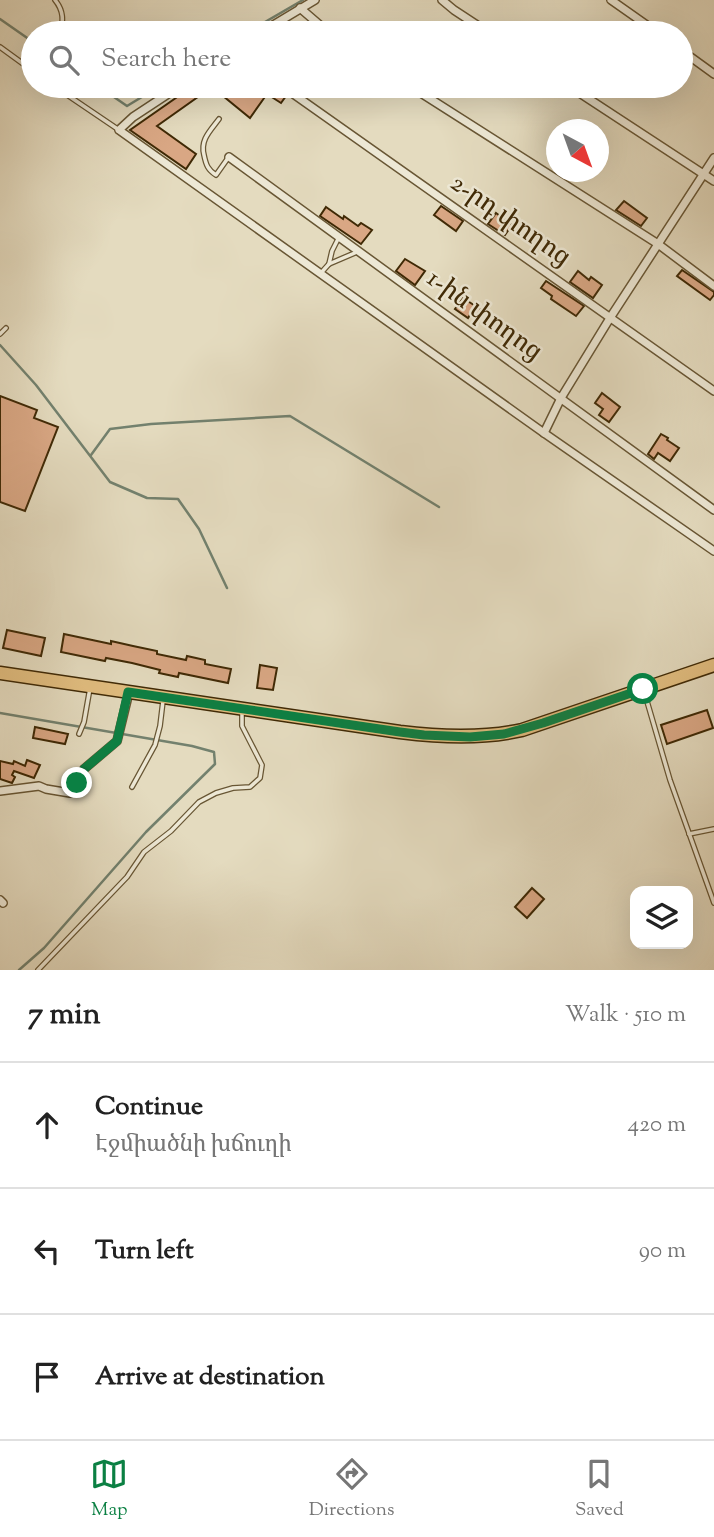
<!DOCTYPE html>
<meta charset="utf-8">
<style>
:root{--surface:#fff;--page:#f2f2f2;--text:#222;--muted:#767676;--line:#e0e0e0;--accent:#0b8043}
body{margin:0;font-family:"Sorts Mill Goudy","Noto Serif Armenian",serif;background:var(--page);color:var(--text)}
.controls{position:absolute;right:21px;bottom:21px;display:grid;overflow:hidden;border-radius:14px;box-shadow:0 7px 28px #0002}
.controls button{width:63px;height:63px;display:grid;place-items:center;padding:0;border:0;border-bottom:2px solid var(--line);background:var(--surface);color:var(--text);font:35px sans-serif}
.compass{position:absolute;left:546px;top:119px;width:63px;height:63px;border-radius:50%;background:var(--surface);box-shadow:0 7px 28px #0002;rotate:139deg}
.stop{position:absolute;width:21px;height:21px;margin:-16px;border:5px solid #0b8043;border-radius:50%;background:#fff}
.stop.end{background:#0b8043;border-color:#fff;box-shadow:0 2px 7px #0008}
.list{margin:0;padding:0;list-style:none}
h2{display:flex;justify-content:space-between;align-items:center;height:91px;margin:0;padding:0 28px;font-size:30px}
h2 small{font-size:23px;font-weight:400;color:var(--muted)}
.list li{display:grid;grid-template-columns:46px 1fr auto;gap:21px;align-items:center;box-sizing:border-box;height:126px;padding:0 28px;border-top:2px solid var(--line)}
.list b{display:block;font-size:26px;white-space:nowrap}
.list p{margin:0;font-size:23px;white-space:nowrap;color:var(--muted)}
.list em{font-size:23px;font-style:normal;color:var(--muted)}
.icon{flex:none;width:38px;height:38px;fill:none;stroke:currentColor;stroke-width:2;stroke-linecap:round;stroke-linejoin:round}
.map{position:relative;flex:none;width:714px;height:970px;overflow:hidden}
.search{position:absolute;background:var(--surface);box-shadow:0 7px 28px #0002;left:21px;right:21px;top:21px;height:77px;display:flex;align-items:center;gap:18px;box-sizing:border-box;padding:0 24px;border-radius:38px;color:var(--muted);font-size:26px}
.sheet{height:469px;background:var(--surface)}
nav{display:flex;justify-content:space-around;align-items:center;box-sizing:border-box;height:98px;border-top:2px solid var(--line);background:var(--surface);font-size:19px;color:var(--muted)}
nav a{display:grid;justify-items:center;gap:4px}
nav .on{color:var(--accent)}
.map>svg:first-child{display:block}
</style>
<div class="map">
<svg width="714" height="970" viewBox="0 0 714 970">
<rect width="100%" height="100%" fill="#e4dbbf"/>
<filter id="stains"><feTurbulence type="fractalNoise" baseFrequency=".00286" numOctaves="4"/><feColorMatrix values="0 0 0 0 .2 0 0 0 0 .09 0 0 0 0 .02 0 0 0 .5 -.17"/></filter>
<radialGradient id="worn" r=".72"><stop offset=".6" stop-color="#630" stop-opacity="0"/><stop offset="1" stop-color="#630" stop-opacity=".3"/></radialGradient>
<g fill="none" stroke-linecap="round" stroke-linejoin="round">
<g stroke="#73816e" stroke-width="2.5">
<path d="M0 19 33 42"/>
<path d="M246 33 303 0"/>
<path d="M98 86 127 106 160 86"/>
<path d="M0 345 36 385 110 482 147 498 178 499 199 529 227 588"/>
<path d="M91 455 110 429 151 424 290 416 439 507"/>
<path d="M0 713 192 746 214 752 215 764 146 832 44 948 19 970"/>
</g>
</g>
<g fill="#d9a784" stroke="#3f2905" stroke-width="2">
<path d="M193 86H276L278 91 286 96 281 103 267 94 250 118 212 87 157 126 196 154 186 169 130 130Z"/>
<path d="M624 201 647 218 641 226 616 210Z"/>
<path d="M441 206 463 221 456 231 434 215Z"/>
<path d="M326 207 343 219 344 216 358 226 361 223 372 230 361 244 320 216Z"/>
<path d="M496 213 512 225 505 235 488 224Z"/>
<path d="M405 259 425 271 415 285 396 271Z"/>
<path d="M682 270 714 292V295L710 300 677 276Z"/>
<path d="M578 271 589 280 591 277 602 285 593 298 570 282Z"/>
<path d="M546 281 584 306 576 316 551 299 552 296 541 288Z"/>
<path d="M463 298 483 311 477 320 470 315 468 318 455 309Z"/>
<path d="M602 393 620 407 609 422 599 415 603 409 595 403Z"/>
<path d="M0 396 37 410 34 418 58 427 25 511 0 502Z"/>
<path d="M661 434 668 438 667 440 679 448 670 461 658 453 654 459 648 454Z"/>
<path d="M7 630 45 638 41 656 3 648Z"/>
<path d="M64 634 111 644V641L133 646 157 651V654L186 660 187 656 205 660V664L231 669 228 683 179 673 178 677 159 673 160 670 132 663 106 658 105 661 61 652Z"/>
<path d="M260 665 277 668 273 690 257 688Z"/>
<path d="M707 710 713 728 667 744 661 725Z"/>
<path d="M35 727 68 734 65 744 33 738Z"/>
<path d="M27 760 40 765 34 778 14 771 12 775 15 777 12 783 0 779V761L13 764 14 761 25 766Z"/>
<path d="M532 888 544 899 527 918 515 907Z"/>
</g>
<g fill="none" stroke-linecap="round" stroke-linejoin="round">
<g stroke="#685634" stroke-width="6">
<g id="service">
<path d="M55 0C64 11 63 20 61 33"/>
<path d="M0 47 33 71"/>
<path d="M54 86 119 130"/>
<path d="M219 119C210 131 200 140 204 155 206 165 208 170 216 175L228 158"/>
<path d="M329 264 332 251 339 237"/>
<path d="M320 274 329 264 357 252"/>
<path d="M0 334 6 328"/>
<path d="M644 691 670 780 714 903"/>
<path d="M79 734 84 722 90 688"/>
<path d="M132 787 155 745 160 726 163 701"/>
<path d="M689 834 714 829"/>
<path d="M38 970 127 877 144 852 171 831 199 802 216 793 233 788 250 787 260 778 262 765 242 726V712"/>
</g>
</g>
<g stroke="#685634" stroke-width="10">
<g id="minor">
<path d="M442 0 454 10 489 33"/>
<path d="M611 0 658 33"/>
<path d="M300 8 329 33"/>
<path d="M260 33 315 0"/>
<path d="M681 50 714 74"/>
<path d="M180 86 133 117 119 130 544 433 714 551"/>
<path d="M282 86 714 391"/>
<path d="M410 86 658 244 714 286"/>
<path d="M569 86 714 181"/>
<path d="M229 157 714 510"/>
<path d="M544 433 561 398 610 318 714 158"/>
<path d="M0 791 39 786 46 789 70 793 84 769 117 741 129 692"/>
<path d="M0 900 3 903"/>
</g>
</g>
<g stroke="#3f2905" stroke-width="15">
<path id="primary" d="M0 673 400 732C441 737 482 739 522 730L714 665"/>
</g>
<use href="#service" stroke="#ede8d5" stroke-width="3.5"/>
<use href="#minor" stroke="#ede8d5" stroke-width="7"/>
<use href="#primary" stroke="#e2be80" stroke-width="12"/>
</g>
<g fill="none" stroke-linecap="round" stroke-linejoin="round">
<path stroke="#0b8043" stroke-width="9" d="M77 783 84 769 117 741 128 692 400 732 424 735 470 737 504 734 543 723 643 689"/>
</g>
<g text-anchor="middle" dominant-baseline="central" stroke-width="5" stroke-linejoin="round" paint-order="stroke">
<g font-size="26" fill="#3f2905" stroke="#ede8d5">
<text transform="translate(510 221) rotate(35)">2-րդ փողոց</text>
<text transform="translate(484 316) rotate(36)">1-ին փողոց</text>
</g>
</g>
<rect width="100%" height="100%" filter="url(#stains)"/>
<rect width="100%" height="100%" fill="url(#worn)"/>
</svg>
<div class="controls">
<button><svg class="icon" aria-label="layers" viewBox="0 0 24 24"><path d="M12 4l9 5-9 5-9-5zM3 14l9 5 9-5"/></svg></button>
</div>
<svg class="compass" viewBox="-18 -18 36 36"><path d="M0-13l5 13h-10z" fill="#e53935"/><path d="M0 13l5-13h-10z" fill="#767676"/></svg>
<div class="stop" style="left:643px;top:689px"></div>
<div class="stop end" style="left:77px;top:783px"></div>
<div class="search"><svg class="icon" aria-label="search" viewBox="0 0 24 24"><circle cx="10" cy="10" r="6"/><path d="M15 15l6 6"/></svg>Search here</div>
</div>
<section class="sheet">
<h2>7 min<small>Walk · 510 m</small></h2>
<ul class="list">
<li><svg class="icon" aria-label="ahead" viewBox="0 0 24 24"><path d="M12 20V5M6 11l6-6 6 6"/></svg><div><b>Continue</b><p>Էջմիածնի խճուղի</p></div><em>420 m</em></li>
<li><svg class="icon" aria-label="left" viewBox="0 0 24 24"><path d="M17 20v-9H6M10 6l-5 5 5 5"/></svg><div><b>Turn left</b></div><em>90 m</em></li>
<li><svg class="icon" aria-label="arrive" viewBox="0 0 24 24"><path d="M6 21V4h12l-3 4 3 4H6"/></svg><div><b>Arrive at destination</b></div></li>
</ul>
</section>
<nav>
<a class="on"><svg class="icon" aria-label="map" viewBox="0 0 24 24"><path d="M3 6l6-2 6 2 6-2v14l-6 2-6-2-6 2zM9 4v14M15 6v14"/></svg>Map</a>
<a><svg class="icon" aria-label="directions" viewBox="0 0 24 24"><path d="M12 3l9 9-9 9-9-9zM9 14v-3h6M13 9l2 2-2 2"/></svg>Directions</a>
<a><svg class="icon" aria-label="saved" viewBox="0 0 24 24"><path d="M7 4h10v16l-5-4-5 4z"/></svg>Saved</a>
</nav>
